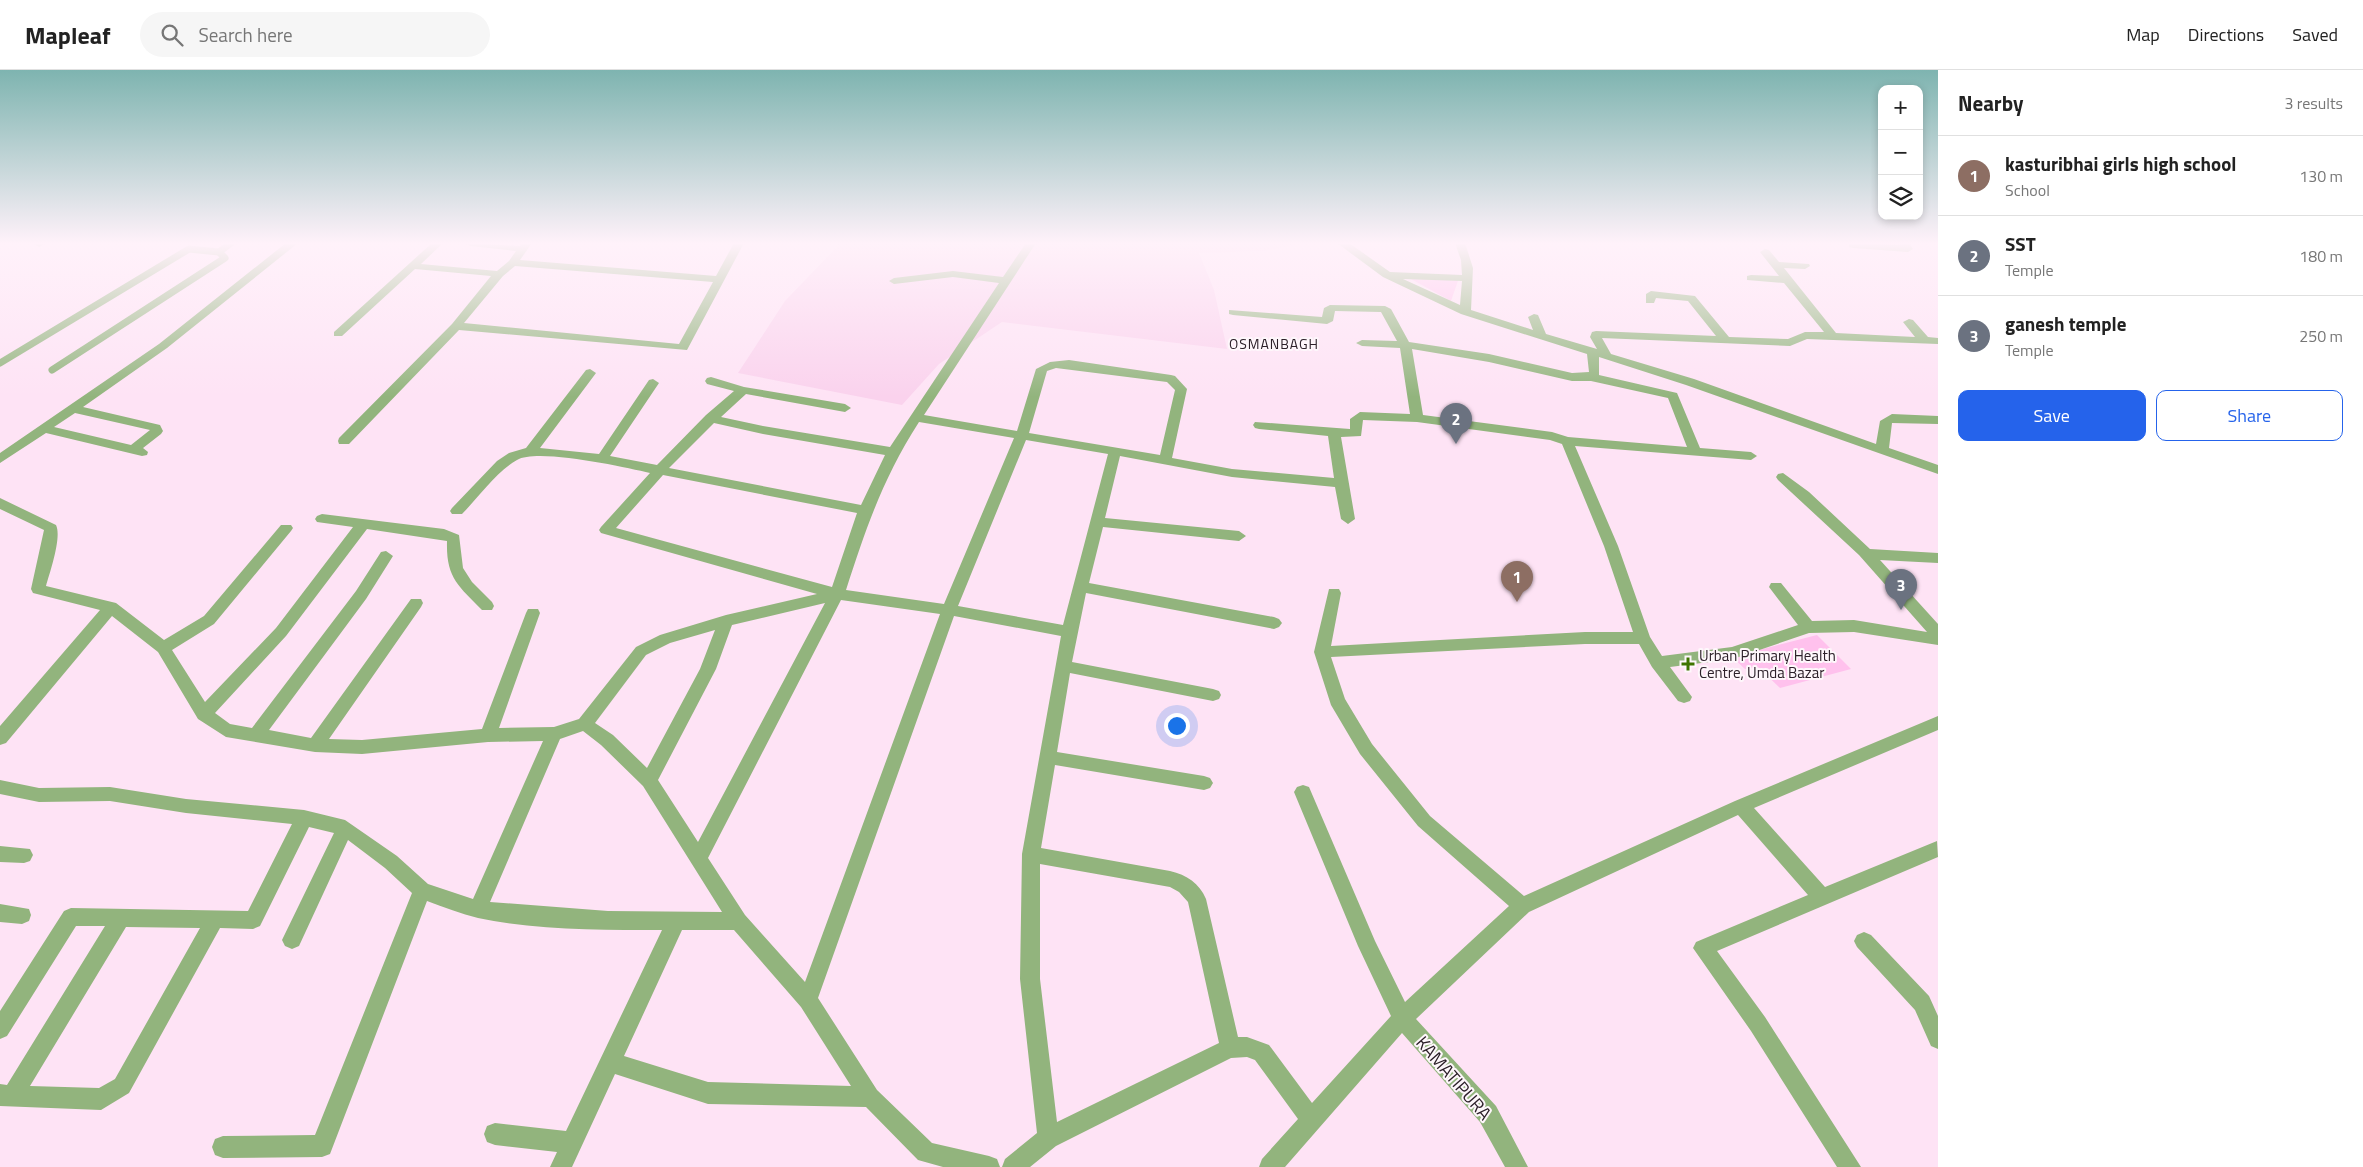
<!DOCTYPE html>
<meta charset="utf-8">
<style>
:root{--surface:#fff;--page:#f6f6f6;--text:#222;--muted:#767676;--line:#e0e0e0;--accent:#2563eb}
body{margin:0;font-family:"Titillium Web",sans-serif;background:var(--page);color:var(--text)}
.controls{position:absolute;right:15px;top:15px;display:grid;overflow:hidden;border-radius:10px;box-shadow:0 2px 8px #0003}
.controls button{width:45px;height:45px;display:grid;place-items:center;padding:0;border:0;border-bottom:1px solid var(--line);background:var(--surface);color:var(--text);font:25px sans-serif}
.you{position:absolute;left:1176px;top:655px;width:18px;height:18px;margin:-12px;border:4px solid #fff;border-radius:50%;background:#1a73e8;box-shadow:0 0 0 8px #1a73e833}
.badge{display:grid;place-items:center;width:32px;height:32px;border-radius:50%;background:var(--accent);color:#fff;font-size:16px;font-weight:700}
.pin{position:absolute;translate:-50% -41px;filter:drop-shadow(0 1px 2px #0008)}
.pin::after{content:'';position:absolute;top:26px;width:18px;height:15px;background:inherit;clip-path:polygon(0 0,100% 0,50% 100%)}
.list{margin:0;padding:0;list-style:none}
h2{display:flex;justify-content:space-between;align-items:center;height:65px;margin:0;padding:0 20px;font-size:21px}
h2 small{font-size:16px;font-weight:400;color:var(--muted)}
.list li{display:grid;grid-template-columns:32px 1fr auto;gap:15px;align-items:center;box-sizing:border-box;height:80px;padding:0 20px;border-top:1px solid var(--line)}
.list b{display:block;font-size:19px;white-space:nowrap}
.list p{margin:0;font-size:16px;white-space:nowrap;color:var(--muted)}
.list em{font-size:16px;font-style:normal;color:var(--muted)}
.actions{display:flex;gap:10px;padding:15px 20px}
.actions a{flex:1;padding:11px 0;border:1px solid var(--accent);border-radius:10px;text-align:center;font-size:18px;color:var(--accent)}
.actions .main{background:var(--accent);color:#fff}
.icon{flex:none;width:28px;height:28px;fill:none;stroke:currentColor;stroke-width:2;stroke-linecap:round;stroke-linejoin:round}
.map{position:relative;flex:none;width:1938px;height:1097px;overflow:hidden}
header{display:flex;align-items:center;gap:30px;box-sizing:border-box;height:70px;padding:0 25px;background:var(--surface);border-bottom:1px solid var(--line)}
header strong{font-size:24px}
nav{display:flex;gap:28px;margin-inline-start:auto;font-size:18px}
.search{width:350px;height:45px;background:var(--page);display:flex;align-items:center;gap:12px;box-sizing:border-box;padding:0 18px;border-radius:28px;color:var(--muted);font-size:19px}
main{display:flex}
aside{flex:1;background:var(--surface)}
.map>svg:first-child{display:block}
</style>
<header>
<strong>Mapleaf</strong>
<div class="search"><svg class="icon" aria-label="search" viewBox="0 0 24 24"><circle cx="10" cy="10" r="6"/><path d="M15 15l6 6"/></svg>Search here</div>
<nav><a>Map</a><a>Directions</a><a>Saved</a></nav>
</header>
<main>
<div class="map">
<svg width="1938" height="1097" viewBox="0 0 1938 1097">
<rect width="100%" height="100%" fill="#fee3f5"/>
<path fill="#fad2ed" d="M838 173H1306L1262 181 1199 183 1214 220 1227 279 1002 252 939 294 902 335 738 303 785 231 838 176Z"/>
<g fill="#ffc1ed">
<path d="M1400 203 1460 205 1451 231Z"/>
<path d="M1817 565 1851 599 1780 618 1758 597 1745 599 1732 587Z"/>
</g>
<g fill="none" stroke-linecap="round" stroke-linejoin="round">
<g stroke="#92b47d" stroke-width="7">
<path d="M0 293 189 179 219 182"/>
<path d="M52 300 225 188 219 182 231 173"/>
</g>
<g fill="#92b47d" fill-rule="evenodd">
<path d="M46 173 39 177 34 174V173Z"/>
<path d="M286 173H298L167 278 83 337 160 355 163 361 161 364 143 378 148 382 147 385 142 386 46 363 0 393V383L159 274ZM75 343 150 360 131 375 54 357Z"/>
<path d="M432 173H443L421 194 497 201 509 191 516 181 470 176 465 173 520 176 522 173H532L520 190 716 206 734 173H744L687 280 459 260 349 374H339L338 371 339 368 452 254 491 206 415 199 342 266H334V262ZM515 196 713 212 679 274 464 253 503 206Z"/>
<path d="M1026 173H1036L924 345 1017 361 1036 299 1050 292 1069 290 1171 305 1175 306 1187 319 1172 388 1232 399 1334 408 1328 366 1259 359 1255 358 1253 355 1255 352 1350 359V349L1360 342 1410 344 1400 278 1362 276 1356 273 1362 270 1397 271 1381 242 1335 241 1333 251 1327 254 1233 245 1229 244V240L1322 247 1324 238 1330 235 1385 236 1391 239 1409 272 1489 284 1572 303 1589 302 1587 284 1461 244 1383 207 1337 173H1349L1390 202 1462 205 1461 190 1455 173H1465L1473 198 1471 240 1533 260 1528 247 1534 244 1538 245 1546 264 1597 279 1590 267 1592 262 1596 261 1716 266 1688 231 1656 228 1654 233H1646V224L1651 221 1695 226 1729 267 1788 269 1805 262H1824L1784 213 1747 210V206L1751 205 1779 206 1760 182 1765 179 1769 180 1779 192 1809 194 1810 196 1805 199 1784 198 1836 263 1915 267 1903 252 1909 249 1913 250 1928 267 1938 268V274L1807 269 1790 276 1602 268 1611 284 1694 309 1876 374 1880 351 1892 344 1938 346V354L1892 353 1889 378 1938 395V404L1686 315 1599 287V305L1677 323 1700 378 1751 382 1757 386 1751 390 1575 376 1618 476 1650 567 1662 586 1732 577 1798 555 1769 517 1771 513H1781L1812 551 1854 550 1927 562 1859 485 1778 410 1776 407 1778 404 1783 403 1809 422 1870 479 1938 483V493L1880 490 1938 554V575L1854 562 1809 563 1733 589 1670 597 1692 627 1690 631 1684 633 1678 631 1652 597 1639 574H1585L1331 587 1345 629 1372 674 1430 746 1524 826 1735 731 1938 646V660L1754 738 1825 817 1937 771 1938 787 1717 881 1765 947 1861 1097H1837L1751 961 1693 878 1696 872 1808 825 1738 745 1529 842 1416 949 1496 1036 1528 1097H1505L1480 1052 1402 963 1285 1097H1259L1262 1089 1298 1049 1255 990 1247 987 1231 988 1056 1076 1030 1097H1002L1005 1089 1037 1063 1020 909 1022 784 1061 566 954 546 818 928 877 1020 932 1073 989 1086 997 1089 1000 1097H943L918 1090 866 1037 708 1034 615 1004 572 1097H550L557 1082 495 1075 487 1072 484 1064 487 1056 495 1053 566 1061 662 860C604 860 535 860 478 848 461 844 444 837 427 831L330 1084 322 1087 223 1088 215 1085 212 1077 215 1069 223 1066 315 1065 412 823 385 798 348 770 299 876 292 879 285 876 282 870 334 763 309 757 260 856 253 859 220 858 129 1023 101 1040 0 1036V1014L7 1015 105 856H76L7 966 0 969V941L64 841 71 838 248 841 292 754 186 743 110 731 39 732 0 724V710L39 718 110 717 186 729 304 740 345 750 397 786 428 814 473 829 543 671 488 672 362 684 315 682 226 667 198 649 158 582 112 546 6 673 0 675V656L100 540 33 523 31 519 44 460 0 439V428L56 455C62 467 50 502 46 516L116 533 164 570 204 546 281 455H291L293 458 291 461 214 554 172 580 205 632 276 558 353 457 317 452 315 449 317 446 322 444 444 459 459 465 463 498 472 512 492 532 494 536 492 540H482C458 515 446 508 447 471L367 459 286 566 215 643 230 654 252 658 356 521 381 482 386 481 393 486 366 529 269 660 311 668 411 529H421L423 533 421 537 329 669 362 670 482 659 526 543 528 539H538L540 543 499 658 554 657 579 649 636 577 660 565 726 545 817 524 601 463 599 460 601 457 650 403C623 397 538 378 517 390 496 402 479 427 462 444H452L450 441 452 438 497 391 509 383 526 378 586 300 590 299 596 303 540 378 599 384 649 310 653 309 659 313 610 386 657 395 706 345 734 321 707 314 705 311 707 308 711 307 744 317 845 334 851 338 845 342 746 324 721 347 763 356 890 377 999 213 953 207 894 214 889 211 894 208 953 201 1003 207ZM1403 209 1462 211 1460 235ZM1412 279 1489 292 1572 311H1591L1668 328 1687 377 1568 367 1552 362 1423 345ZM1056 298 1167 312 1175 320 1160 385 1029 363 1047 301ZM1363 350 1417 352 1550 370 1562 374 1604 476 1633 562H1585L1331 576 1341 523 1339 519H1329L1314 582 1331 635 1360 684 1418 756 1509 836 1405 932 1375 871 1309 717 1303 715 1297 717 1294 722 1358 876 1391 946 1312 1033 1269 975 1247 967H1238L1206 829C1199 813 1187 805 1170 801L1041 778 1055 695 1204 720 1210 718 1213 713 1210 708 1204 706 1057 682 1070 603 1213 631 1219 629 1221 625 1219 621 1213 619 1072 592 1086 523 1274 559 1279 557 1282 553 1279 549 1274 547 1089 513 1103 457 1239 471 1246 466 1239 461 1105 448 1120 386 1232 407 1335 417 1341 449 1348 454 1355 449 1341 367 1361 366ZM919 352 1014 368 944 534 846 520C866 458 883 408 919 352ZM714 353 763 364 885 385 861 435 669 398ZM1026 370 1108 384 1063 555 958 536ZM663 405 857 443 832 517 616 458ZM841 530 940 544 805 912 745 845 708 788ZM825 533 698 772 658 710 716 599 732 555ZM715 560 700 599 647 698 613 665 595 653 646 585 670 573ZM583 661 601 675 643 716 722 842 608 841 490 832 560 669ZM1040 794 1170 817 1179 822 1188 832 1219 973 1057 1052 1040 909ZM126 857 200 858 115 1009 99 1018 30 1016ZM682 860H734L801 937 851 1016 708 1012 624 986Z"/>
<path d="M1849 173 1900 175 1899 173H1909L1913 179 1908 182 1853 178 1849 177Z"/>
<path d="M0 776 30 779 33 785 30 791 24 793 0 792Z"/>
<path d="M0 834 29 839 31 845 29 851 22 854 0 852Z"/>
<path d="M1864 862 1871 865 1929 926 1938 946V979L1931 976 1915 940 1857 877 1854 871 1857 865Z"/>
</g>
</g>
<linearGradient id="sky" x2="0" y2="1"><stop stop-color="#7eb4b0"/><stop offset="0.53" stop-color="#fff2fa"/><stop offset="1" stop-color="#fff2fa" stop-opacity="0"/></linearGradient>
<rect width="1938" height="327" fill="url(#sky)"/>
<path fill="#3e7400" stroke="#fef7fb" stroke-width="2" d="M1685.5 586.5h5v5h5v5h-5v5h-5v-5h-5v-5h5z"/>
<g text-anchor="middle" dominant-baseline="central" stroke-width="4" stroke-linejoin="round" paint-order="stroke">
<g font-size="14" letter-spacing="1" fill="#2c2029" stroke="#fef7fb">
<text x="1274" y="273">OSMANBAGH</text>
</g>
<g font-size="15" fill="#2c2029" stroke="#fef7fb" text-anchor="start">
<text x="1699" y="585">Urban Primary Health<tspan x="1699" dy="17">Centre, Umda Bazar</tspan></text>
</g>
<g font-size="18" fill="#2c2029" stroke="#fef7fb">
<text transform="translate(1454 1008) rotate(49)">KAMATIPURA</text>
</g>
</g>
</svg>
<div class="controls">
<button>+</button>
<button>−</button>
<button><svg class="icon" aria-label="layers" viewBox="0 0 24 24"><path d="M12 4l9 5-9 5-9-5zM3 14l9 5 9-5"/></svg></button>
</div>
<div class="you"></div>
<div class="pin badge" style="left:1517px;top:532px;background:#8d6e63">1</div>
<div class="pin badge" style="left:1456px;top:374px;background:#6b7280">2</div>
<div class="pin badge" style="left:1901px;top:540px;background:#6b7280">3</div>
</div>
<aside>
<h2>Nearby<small>3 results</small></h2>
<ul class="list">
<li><span class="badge" style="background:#8d6e63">1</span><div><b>kasturibhai girls high school</b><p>School</p></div><em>130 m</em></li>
<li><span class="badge" style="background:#6b7280">2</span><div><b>SST</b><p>Temple</p></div><em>180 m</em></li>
<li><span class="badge" style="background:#6b7280">3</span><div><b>ganesh temple</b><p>Temple</p></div><em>250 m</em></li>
</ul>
<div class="actions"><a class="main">Save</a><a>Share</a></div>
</aside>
</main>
